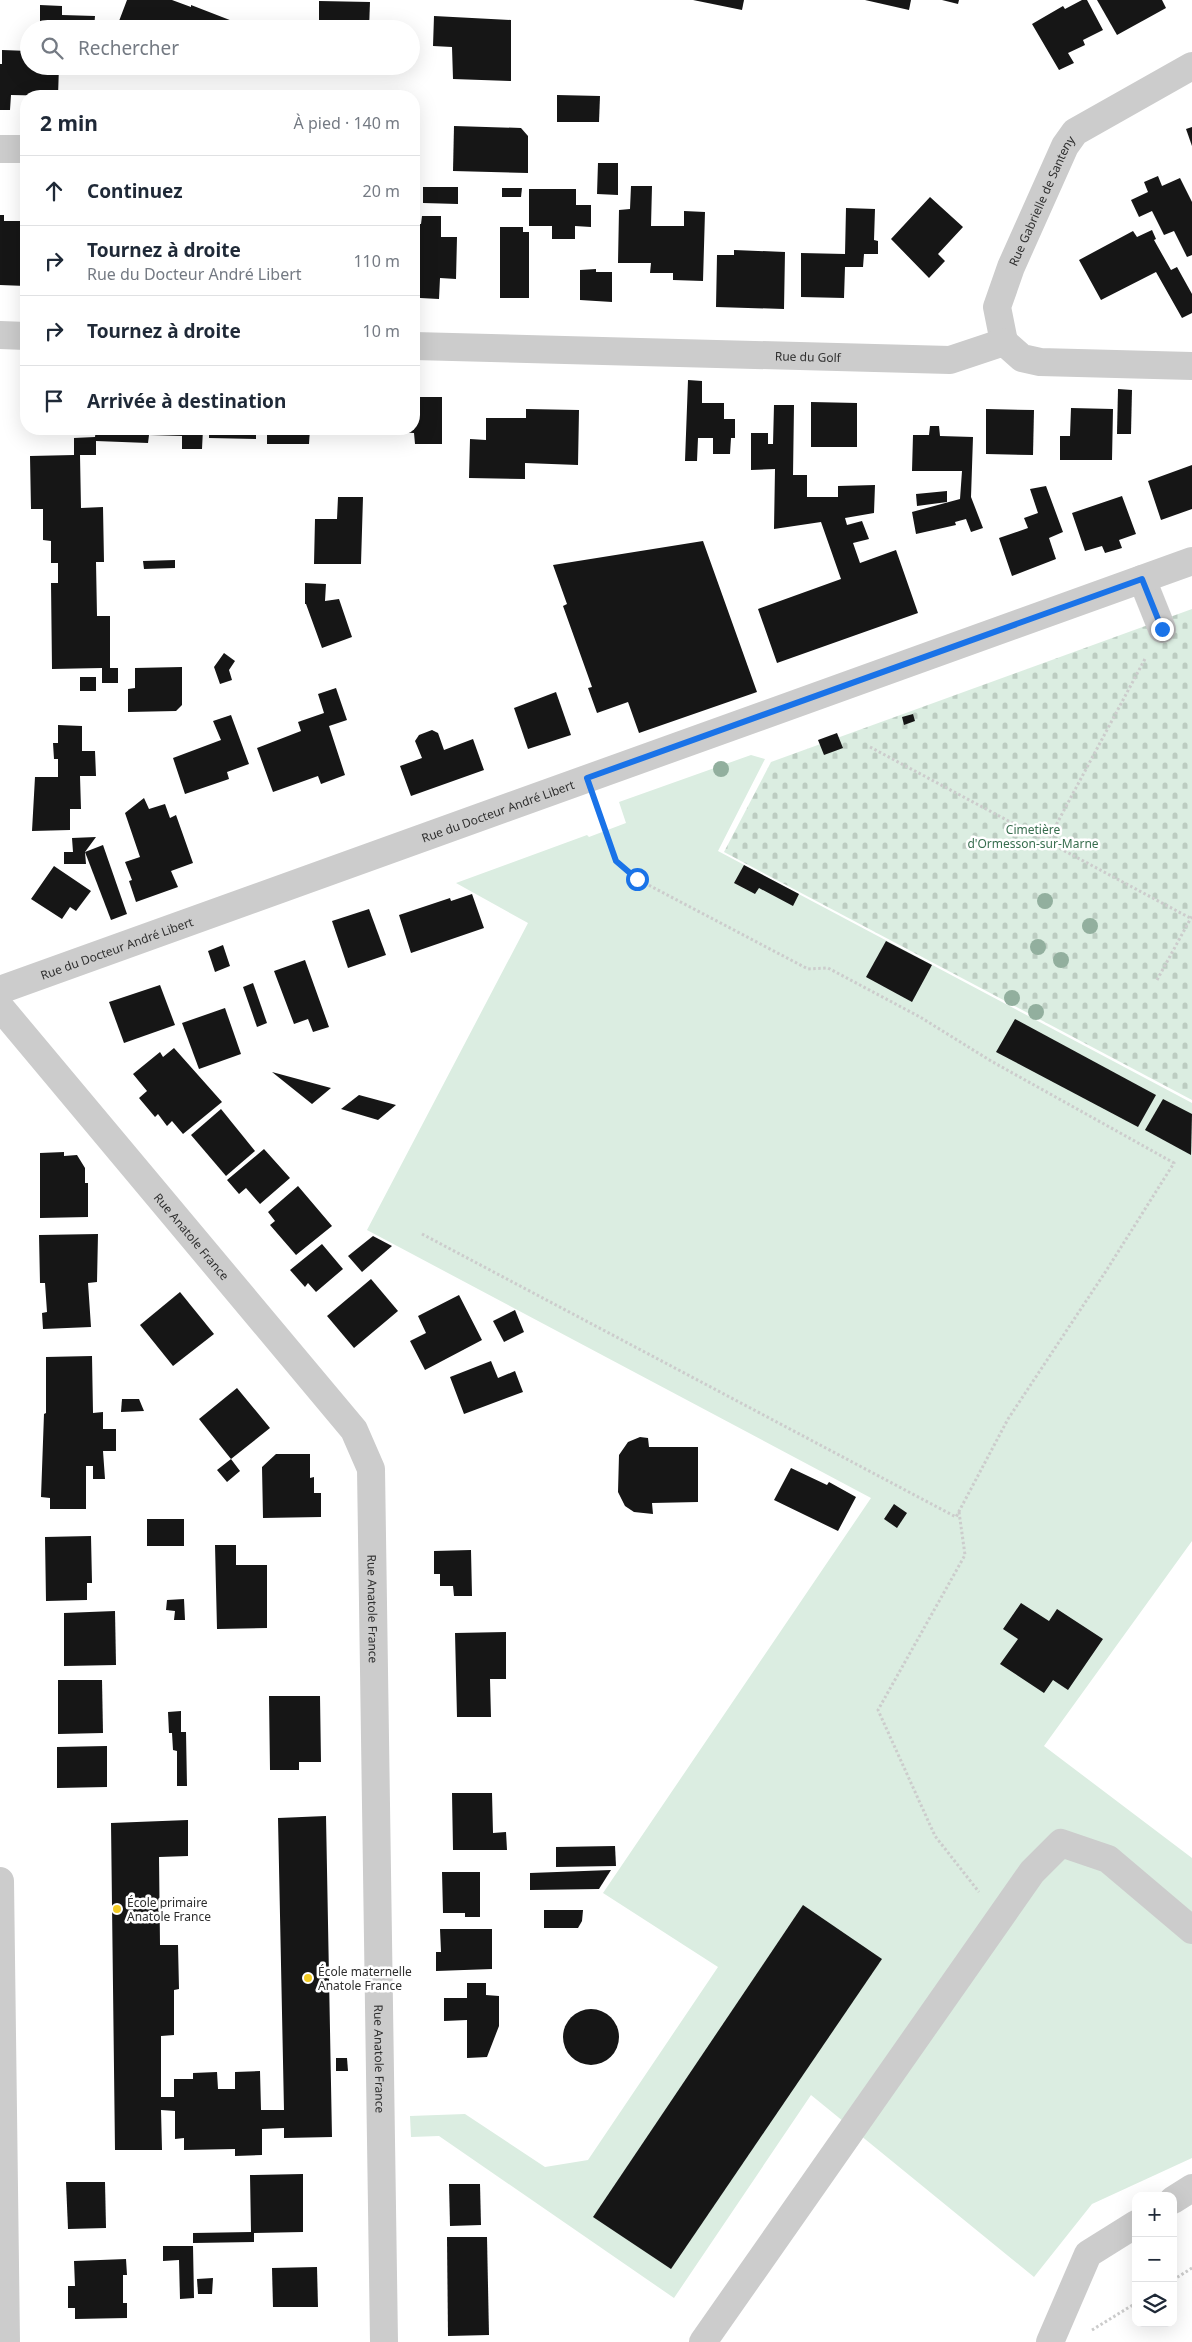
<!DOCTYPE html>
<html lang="fr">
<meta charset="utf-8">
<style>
:root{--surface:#fff;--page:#f2f2f3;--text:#1f2937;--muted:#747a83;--line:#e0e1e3}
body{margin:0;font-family:"Noto Sans",sans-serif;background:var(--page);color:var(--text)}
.controls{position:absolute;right:15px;bottom:15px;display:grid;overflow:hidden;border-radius:10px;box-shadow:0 5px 20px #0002}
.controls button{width:45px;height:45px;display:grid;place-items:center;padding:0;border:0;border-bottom:1px solid var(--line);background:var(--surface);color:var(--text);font:25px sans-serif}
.stop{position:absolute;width:15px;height:15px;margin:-11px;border:4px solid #1a73e8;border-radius:50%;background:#fff}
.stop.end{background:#1a73e8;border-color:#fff;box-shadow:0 1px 5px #0008}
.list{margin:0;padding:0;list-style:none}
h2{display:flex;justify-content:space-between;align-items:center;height:65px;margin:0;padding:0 20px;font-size:21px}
h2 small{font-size:16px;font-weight:400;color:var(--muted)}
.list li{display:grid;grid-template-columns:32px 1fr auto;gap:15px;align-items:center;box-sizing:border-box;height:70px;padding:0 20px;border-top:1px solid var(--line)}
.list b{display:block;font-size:19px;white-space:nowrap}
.list p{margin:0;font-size:16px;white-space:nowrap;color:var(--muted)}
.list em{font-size:16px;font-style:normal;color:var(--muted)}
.icon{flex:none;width:28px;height:28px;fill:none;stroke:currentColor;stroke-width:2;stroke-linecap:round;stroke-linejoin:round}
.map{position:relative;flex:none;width:1192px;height:2342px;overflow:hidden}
.search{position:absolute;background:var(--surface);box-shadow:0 5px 20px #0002;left:20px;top:20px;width:400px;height:55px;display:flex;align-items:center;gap:12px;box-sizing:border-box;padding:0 18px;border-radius:28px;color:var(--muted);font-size:19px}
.panel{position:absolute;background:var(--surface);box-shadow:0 5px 20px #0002;left:20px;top:90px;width:400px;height:345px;border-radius:20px}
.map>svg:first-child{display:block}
</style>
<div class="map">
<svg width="1192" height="2342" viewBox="0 0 1192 2342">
<defs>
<pattern id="cemetery-stones" width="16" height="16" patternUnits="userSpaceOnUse" patternTransform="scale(1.25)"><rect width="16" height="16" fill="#dbede1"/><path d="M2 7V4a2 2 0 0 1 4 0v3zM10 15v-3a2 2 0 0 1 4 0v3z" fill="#bcccc1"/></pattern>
</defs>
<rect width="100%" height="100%" fill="#fff"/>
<path fill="url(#cemetery-stones)" d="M1192 609V1100L724 852 771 762Z"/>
<path fill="#dbede1" d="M751 755 765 759 718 851 1192 1103V1541L1044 1746 1192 1858V2158L1092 2204 1034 2277 811 2095 674 2298 439 2136 411 2137 410 2116 465 2114 545 2167 588 2160 718 1967 603 1893 871 1498 367 1230 528 923 456 883 587 835 589 837 626 823 619 802Z"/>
<g fill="#161616">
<path d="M127 0H172L191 7V5L253 29H116Z"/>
<path d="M693 0H744L742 10Z"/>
<path d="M865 0H911L909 10Z"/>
<path d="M942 0H959L958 4Z"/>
<path d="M1082 0H1087L1103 30 1083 40 1085 45 1068 53 1074 63 1059 70 1032 24 1063 6 1065 9Z"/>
<path d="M1097 0H1162L1166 8 1117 35Z"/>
<path d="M319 1 370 2 369 29H319Z"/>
<path d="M40 5 62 6V15L95 16 94 29H40Z"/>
<path d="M434 16 511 20V81L453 79 452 47 433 46Z"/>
<path d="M2 50 29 51V66H59L58 96 11 95 10 110H0V64H2Z"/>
<path d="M557 95 600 96 599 122H557Z"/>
<path d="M454 126 521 128 528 136V173L453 171Z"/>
<path d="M1192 127V146L1186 129Z"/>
<path d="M598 163H618V195L597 194Z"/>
<path d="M1158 176 1162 186 1180 178 1192 202V255L1187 257 1174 231 1164 235 1152 211 1139 217 1131 200 1148 192 1144 182Z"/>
<path d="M631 186H652L651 226H684V211L705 212 703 281 673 280V273H650L651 263H618L619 210 630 209Z"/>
<path d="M423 187H458V204L423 203Z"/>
<path d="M502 188H522L521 197H502Z"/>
<path d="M529 189H576V205H591V227L575 226V239H552V226H529Z"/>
<path d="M930 197 963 227 938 254 945 261 929 278 891 239Z"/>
<path d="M846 208 875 209 874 240 878 241V254H864L863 267H845L844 298 801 297V253L845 254Z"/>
<path d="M0 215H4V221H26V286L0 285Z"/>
<path d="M422 216H441V237H457L456 279 440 278 439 299 420 298V290H414V224H421Z"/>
<path d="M500 227H523V232H529V298H500Z"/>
<path d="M1152 230 1156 239 1154 240 1171 270 1177 267 1192 294V313L1182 318 1156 272 1101 300 1079 260 1133 231 1137 237Z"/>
<path d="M734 250 785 252 784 309 716 307 717 255H734Z"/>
<path d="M596 269V272H612V302L580 300V270Z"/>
<path d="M688 380 702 381V403H724V419H735V438H731L730 454H713V438H698L697 461H685Z"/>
<path d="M1118 389 1132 390 1131 434H1117Z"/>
<path d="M414 397H442V444H415L414 433 392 432V429H414Z"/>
<path d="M811 402 857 403V447H811Z"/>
<path d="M774 405H794L793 475H807V497H838V486L875 485 874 513 845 518 847 525 862 521 869 539 853 543 860 563 896 550 918 613 777 663 758 609 841 579 821 522 774 529 775 469 751 470V433H768V444H773Z"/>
<path d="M1071 408 1113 409 1112 460H1060V436H1070Z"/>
<path d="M526 409 579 410 578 465 525 463V479L469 478 470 439 486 440V418H526Z"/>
<path d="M986 409 1034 410 1033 455 986 454Z"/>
<path d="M930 426H939L940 436 973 437 971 497 983 528 971 532 966 519 955 522 956 525 916 534 912 512 960 499 962 471H912L913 435H929Z"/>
<path d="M96 429H203L202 449H182V436L149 435 148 443 96 441V455H80L81 508 103 507 104 562H96L97 616H110V668H118V683H102V668L52 669 51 583H58V563H51V541L43 540V509H31L30 456 74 455V438L95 437Z"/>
<path d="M209 429H256V439L209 438Z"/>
<path d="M267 429H310L309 444H267Z"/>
<path d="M1192 465V509L1161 520 1148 481Z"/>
<path d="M1046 486 1063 532 1049 538 1056 559 1012 576 999 538 1028 528 1024 518 1038 513 1030 489Z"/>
<path d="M947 491V502L917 506 916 494Z"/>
<path d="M1122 496 1136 534 1119 540 1122 548 1105 553 1102 546 1085 551 1072 513Z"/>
<path d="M338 497H363L361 564H314L315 519H337Z"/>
<path d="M703 541 757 692 639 733 628 702 597 713 588 688 592 687 563 606 567 604 553 565Z"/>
<path d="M175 560V568L144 569 143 561Z"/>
<path d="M305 583 326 584 325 601 339 599 352 637 322 648 306 604H305Z"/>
<path d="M224 653 235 661 229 670 232 680 220 684 214 667Z"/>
<path d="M182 667V705L176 711 128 712V689L135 688V668Z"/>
<rect x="80" y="677" width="16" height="14"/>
<path d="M336 688 347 720 329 726 345 775 321 784 318 776 273 792 257 748 301 731 298 722 324 713 318 694Z"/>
<path d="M556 692 571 735 528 749 514 708Z"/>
<path d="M913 714 915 721 904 725 902 717Z"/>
<path d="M231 715 249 764 227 772 229 779 185 794 173 758 221 740 213 721Z"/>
<path d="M58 725 82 726V751H95L96 776H80L81 809H70V830L32 831 35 777H58V759H54L53 743H58Z"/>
<path d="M432 730 438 733 444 750 473 739 484 770 411 796 400 766 422 758 415 741 419 735Z"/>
<path d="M837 733 843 748 824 755 818 740Z"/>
<path d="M144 798 149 809 165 804 170 818 176 815 193 863 171 871 178 887 136 902 129 881 132 880 125 862 140 857 125 813Z"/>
<path d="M96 837 85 852 86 864H64V852H73L72 838Z"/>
<path d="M103 845 127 914 111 920 85 852Z"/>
<path d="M744 865 799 894 793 906 759 888 755 894 734 883Z"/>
<path d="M54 866 91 891 76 911 70 907 62 919 31 899Z"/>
<path d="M472 894 484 928 411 953 399 915 450 898 451 901Z"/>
<path d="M369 909 386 955 348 968 332 921Z"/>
<path d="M886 941 932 965 912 1002 866 977Z"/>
<path d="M223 945 230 966 215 972 208 951Z"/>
<path d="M305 960 329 1027 313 1032 308 1019 294 1024 274 971Z"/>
<path d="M253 983 267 1023 257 1027 243 987Z"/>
<path d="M160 985 175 1025 124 1043 109 1002Z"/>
<path d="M225 1008 241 1054 199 1069 182 1023Z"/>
<path d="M1015 1019 1156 1095 1138 1127 996 1052Z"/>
<path d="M174 1048 222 1102 183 1134 172 1121 167 1126 158 1114 155 1117 139 1098 147 1091 133 1074 160 1052 163 1057Z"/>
<path d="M272 1072 331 1088 312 1104Z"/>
<path d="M359 1095 396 1105 378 1120 341 1109Z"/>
<path d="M1163 1099 1192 1114 1191 1155 1145 1130Z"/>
<path d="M221 1109 255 1151 226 1176 191 1135Z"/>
<path d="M264 1149 290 1178 260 1204 246 1188 239 1194 227 1180Z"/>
<path d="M64 1152V1156L77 1155 85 1168V1183H88V1217L40 1218V1153Z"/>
<path d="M298 1186 332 1226 296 1255 270 1225 275 1221 268 1212Z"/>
<path d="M98 1234 97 1282 88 1283 91 1327 43 1329 42 1313 47 1312 45 1283H40L39 1235Z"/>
<path d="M373 1236 392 1246 362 1272 348 1256Z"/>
<path d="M322 1244 343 1269 316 1292 308 1283 305 1287 290 1270Z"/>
<path d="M371 1279 398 1311 354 1348 327 1316Z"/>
<path d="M180 1292 214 1334 173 1366 140 1325Z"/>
<path d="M459 1295 482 1340 425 1370 410 1341 426 1333 418 1316Z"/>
<path d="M515 1310 524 1332 504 1342 493 1321Z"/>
<path d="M92 1356 93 1413 103 1412V1429H116V1451H103L105 1479H93V1466H86V1509H50V1498L41 1497 44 1414 46 1413V1357Z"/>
<path d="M491 1361 498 1378 515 1371 523 1392 464 1414 450 1377Z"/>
<path d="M237 1388 270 1428 231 1459 240 1471 227 1482 217 1470 231 1459 199 1419Z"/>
<path d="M122 1399H139L144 1411 121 1412Z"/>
<path d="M640 1437 648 1438 649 1447H698V1502L652 1503 653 1514 634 1512 625 1506 618 1492 619 1455 628 1442Z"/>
<path d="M276 1454H310V1478L314 1477V1493H321V1517L263 1518 262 1467Z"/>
<path d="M791 1468 827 1485 829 1482 856 1497 838 1531 774 1500Z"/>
<path d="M894 1504 907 1513 897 1528 884 1519Z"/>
<rect x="147" y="1519" width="37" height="27"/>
<path d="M91 1536 92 1583H87V1600L46 1601 45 1537Z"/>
<path d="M215 1545H236V1565H267V1628L217 1629Z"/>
<path d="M471 1550 472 1596H454L453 1586H440V1574H434V1551Z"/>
<path d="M184 1599 185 1620H174L175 1611 166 1610 167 1600Z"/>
<path d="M1021 1603 1049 1621 1057 1609 1103 1639 1068 1690 1053 1680 1044 1693 1000 1664 1018 1639 1003 1629Z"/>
<path d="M115 1611 116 1665 64 1666V1613Z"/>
<path d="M506 1632V1679H490L491 1717H457L455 1633Z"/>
<path d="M58 1680H102L103 1733 58 1734Z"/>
<path d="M269 1696H320L321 1762H299V1770H270Z"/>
<path d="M181 1711V1732H186L187 1786H177V1751L173 1750 172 1733H169L168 1712Z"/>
<path d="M107 1746V1787L57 1788V1747Z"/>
<path d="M452 1793H492L493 1833 506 1832 507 1850H453Z"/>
<path d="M326 1816 332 2137 284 2138V2128L262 2129V2155L235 2156V2149L184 2150V2138L175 2139V2111L161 2110 162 2150H115L111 1823 188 1820V1856L159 1857 160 1945H178L179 1989 174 1990V2035L161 2036V2097H174V2079H193V2073L217 2072 218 2089H235V2072L260 2071 261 2110H284L278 1818Z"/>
<path d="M615 1846 616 1866 556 1867V1847Z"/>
<path d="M611 1870 599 1889 530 1890V1873Z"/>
<path d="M442 1872H480V1917H465V1913H443Z"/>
<path d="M803 1905 882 1959 671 2269 593 2217Z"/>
<path d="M544 1910H583L582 1921 578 1928H544Z"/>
<path d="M440 1929H492V1969L436 1971V1952H441Z"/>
<path d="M467 1983H486V1995L499 1996V2026L487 2057 467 2058V2020L444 2021V1998H467Z"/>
<circle cx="591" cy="2037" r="28"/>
<path d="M336 2058H347L348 2071H336Z"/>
<path d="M303 2174V2232L254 2233V2242L193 2243V2233L251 2232 250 2175Z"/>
<path d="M66 2182H105L106 2228 68 2229Z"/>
<path d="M449 2184H480L481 2225 450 2226Z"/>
<path d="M447 2237H487L489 2335 448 2336Z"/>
<path d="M163 2246H193L194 2298 180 2299 179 2260 163 2261Z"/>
<path d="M126 2259 127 2275H123V2303H127V2318L75 2319V2308H68V2286H75L74 2261Z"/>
<path d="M317 2267 318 2307H273L272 2268Z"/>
<path d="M213 2278 212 2294H198L197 2279Z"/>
</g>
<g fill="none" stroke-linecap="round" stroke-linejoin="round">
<g stroke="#ccc" stroke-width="3" stroke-dasharray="2.5 2.5" stroke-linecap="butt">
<path d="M870 747 1192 919"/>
<path d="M1047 842 1146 657"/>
<path d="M1157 980 1192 916"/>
<path d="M422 1234 956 1517 1008 1419 1106 1271 1174 1163 991 1061 920 1017 828 968 808 969 637 879 616 861 597 810"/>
<path d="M959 1512 965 1555 878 1710 935 1836 979 1892"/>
<path d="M1173 2280 1192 2268"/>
<path d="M1092 2330 1136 2303"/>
</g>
<g stroke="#ccc" stroke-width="28">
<path d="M0 149H26"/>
<path d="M0 335 26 336"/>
<path id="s1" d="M1004 342 997 307 1011 267 1065 146 1075 132 1192 66"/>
<path id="s2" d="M414 346 950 360 1004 342 1022 358 1040 362 1192 366"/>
<path d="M1142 579 1162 629"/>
<path id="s3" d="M0 990 1192 561"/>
<path id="s4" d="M0 1007 354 1430 371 1469 384 2342"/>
<path d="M0 1881 6 2342"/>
<path d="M1173 2200 1192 2188"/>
<path d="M703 2342 1032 1872 1061 1843 1108 1859 1192 1930"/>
<path d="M1050 2342 1088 2254 1136 2224"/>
</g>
</g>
<g fill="#92af9e">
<circle cx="721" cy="769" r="8"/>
<circle cx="1045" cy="901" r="8"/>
<circle cx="1090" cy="926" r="8"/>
<circle cx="1038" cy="947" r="8"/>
<circle cx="1061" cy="960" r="8"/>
<circle cx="1012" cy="998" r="8"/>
<circle cx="1036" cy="1012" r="8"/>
</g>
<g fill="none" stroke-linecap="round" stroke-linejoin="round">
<path stroke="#1a73e8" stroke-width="6" d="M637 879 616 861 587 778 1142 579 1162 629"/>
</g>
<g fill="#f2cb24" stroke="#fff" stroke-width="2">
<circle cx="117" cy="1909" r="5"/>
<circle cx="308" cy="1978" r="5"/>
</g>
<g text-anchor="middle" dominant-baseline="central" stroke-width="5" stroke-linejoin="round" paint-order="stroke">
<g font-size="12" fill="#2f2f2f" stroke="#fff">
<text stroke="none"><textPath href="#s1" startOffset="151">Rue Gabrielle de Santeny</textPath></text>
<text stroke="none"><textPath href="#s2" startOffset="394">Rue du Golf</textPath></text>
<text stroke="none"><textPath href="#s3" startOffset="529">Rue du Docteur André Libert</textPath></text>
<text stroke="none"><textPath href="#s3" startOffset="124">Rue du Docteur André Libert</textPath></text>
<text stroke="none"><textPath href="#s4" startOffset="299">Rue Anatole France</textPath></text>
<text stroke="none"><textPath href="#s4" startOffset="734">Rue Anatole France</textPath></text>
<text stroke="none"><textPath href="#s4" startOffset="1184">Rue Anatole France</textPath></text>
</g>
<g font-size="12" fill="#386e4f" stroke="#fff">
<text x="1033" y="829">Cimetière<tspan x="1033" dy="14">d'Ormesson-sur-Marne</tspan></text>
</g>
<g font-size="12" fill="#2f2f2f" stroke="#fff" text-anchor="start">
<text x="127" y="1902">École primaire<tspan x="127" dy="14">Anatole France</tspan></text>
<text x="318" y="1971">École maternelle<tspan x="318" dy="14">Anatole France</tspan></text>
</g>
</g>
</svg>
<div class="controls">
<button>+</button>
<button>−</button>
<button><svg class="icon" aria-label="layers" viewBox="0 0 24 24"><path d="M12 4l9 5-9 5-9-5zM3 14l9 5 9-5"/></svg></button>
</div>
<div class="stop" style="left:637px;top:879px"></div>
<div class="stop end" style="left:1162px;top:629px"></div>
<div class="search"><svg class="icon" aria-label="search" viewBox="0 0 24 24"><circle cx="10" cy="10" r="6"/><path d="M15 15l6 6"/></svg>Rechercher</div>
<section class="panel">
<h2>2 min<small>À pied · 140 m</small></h2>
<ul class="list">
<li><svg class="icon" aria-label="ahead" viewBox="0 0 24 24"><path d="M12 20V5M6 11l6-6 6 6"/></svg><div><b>Continuez</b></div><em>20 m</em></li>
<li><svg class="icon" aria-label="right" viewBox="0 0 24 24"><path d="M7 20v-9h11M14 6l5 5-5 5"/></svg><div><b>Tournez à droite</b><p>Rue du Docteur André Libert</p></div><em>110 m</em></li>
<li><svg class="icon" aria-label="right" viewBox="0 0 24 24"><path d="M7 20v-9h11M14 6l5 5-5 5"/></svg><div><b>Tournez à droite</b></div><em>10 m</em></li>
<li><svg class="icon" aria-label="arrive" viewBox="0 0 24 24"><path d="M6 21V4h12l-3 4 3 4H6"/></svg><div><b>Arrivée à destination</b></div></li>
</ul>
</section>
</div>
